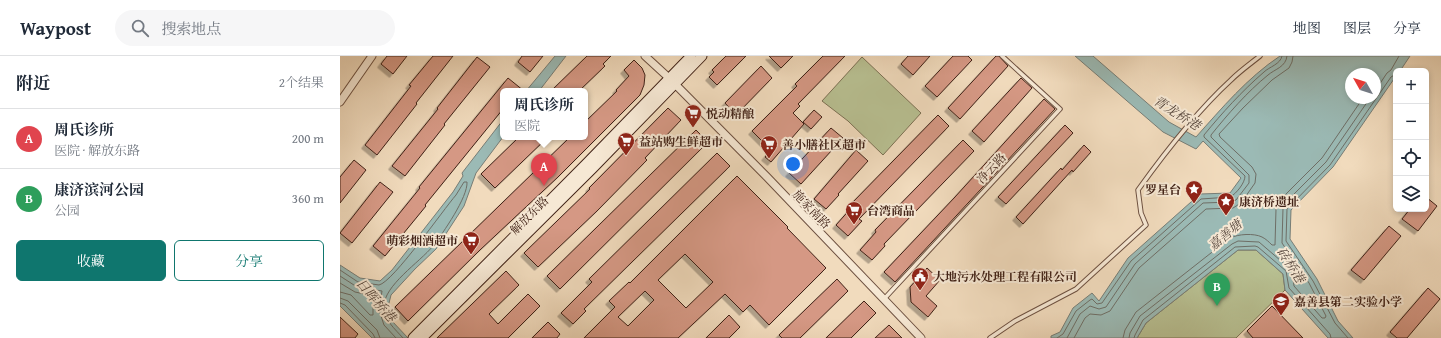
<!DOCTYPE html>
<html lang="zh">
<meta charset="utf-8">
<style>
:root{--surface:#fff;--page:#f6f6f7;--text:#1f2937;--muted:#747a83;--line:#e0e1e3;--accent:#0f766e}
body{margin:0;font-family:"Gentium Book Plus","Noto Serif SC",serif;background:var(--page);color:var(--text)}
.controls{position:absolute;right:12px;top:12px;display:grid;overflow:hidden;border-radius:6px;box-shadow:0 2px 6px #0003}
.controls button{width:36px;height:36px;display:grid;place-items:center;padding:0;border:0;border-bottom:1px solid var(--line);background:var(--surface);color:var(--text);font:20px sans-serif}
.compass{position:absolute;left:1005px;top:12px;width:36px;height:36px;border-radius:50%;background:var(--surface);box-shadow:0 2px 6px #0003;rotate:309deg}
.you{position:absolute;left:453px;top:108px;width:14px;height:14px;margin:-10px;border:3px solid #fff;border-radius:50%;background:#1a73e8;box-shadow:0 0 0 6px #1a73e833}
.badge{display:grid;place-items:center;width:26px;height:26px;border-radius:50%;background:var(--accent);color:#fff;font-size:13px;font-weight:700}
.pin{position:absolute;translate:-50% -33px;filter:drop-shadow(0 1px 2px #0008)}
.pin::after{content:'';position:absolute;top:21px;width:14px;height:12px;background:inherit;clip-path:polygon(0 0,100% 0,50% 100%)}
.popup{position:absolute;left:160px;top:32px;width:88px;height:52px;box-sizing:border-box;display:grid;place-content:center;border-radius:6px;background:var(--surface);filter:drop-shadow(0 1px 3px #0005);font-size:13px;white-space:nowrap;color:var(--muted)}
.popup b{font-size:15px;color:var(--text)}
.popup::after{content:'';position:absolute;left:50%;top:100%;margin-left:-8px;border:8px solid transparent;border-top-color:var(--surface)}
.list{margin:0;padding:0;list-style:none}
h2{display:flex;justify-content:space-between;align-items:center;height:52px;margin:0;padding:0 16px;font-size:17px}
h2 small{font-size:13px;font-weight:400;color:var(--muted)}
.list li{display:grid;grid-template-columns:26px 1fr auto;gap:12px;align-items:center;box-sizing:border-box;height:60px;padding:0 16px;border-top:1px solid var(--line)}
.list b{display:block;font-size:15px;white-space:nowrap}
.list p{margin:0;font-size:13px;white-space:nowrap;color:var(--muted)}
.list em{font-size:13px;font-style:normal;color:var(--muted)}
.actions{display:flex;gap:8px;padding:12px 16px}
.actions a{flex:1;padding:9px 0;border:1px solid var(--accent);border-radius:6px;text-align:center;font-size:14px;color:var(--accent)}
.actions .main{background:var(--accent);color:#fff}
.icon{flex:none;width:22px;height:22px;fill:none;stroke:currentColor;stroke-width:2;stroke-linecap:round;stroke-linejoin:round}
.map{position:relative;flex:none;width:1101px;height:282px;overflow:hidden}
header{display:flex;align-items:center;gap:24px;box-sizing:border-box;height:56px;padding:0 20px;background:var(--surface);border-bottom:1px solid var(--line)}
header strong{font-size:19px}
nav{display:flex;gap:22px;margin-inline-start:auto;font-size:14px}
.search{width:280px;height:36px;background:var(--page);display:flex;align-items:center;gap:10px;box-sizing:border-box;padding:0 14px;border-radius:22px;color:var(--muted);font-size:15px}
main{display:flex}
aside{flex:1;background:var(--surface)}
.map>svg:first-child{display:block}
</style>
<header>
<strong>Waypost</strong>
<div class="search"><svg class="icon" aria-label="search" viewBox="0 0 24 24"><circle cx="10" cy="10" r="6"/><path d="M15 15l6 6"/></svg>搜索地点</div>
<nav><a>地图</a><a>图层</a><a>分享</a></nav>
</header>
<main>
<aside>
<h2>附近<small>2个结果</small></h2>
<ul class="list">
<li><span class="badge" style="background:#e0444e">A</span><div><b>周氏诊所</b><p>医院 · 解放东路</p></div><em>200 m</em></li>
<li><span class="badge" style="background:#2e9e5b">B</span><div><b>康济滨河公园</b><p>公园</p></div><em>360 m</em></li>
</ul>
<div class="actions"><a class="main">收藏</a><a>分享</a></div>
</aside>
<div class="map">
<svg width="1101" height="282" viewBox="0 0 1101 282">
<defs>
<filter id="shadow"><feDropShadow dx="-3.5" dy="3.5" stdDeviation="0" flood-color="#0004"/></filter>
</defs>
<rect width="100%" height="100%" fill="#f1dbbd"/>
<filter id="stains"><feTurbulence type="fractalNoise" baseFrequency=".005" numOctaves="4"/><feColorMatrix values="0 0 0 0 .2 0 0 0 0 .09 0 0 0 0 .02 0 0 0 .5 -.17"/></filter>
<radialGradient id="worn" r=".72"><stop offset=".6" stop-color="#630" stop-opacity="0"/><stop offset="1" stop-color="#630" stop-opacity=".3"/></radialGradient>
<g fill="#b8c092" stroke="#7c7154">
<path d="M522 1 581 57 543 99 508 65 482 45Z"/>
<path d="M898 194H916L943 218 945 234 896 282H797L806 267Z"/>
</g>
<g fill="#9bbab5" stroke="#777d76" fill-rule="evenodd">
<path d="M215 0H226L199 35H186Z"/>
<path d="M735 0H753L829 66 856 81C882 52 907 22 940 0H1070L1060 15H1056V20L993 111 951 154 950 183 977 223 998 265 1013 282H988L945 234 943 218 916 194H898L806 267 797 282H711V280L720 276 733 252 752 237 759 245 788 202 860 138 890 137 901 122 863 85 856 93 823 76ZM1011 18H1035V42H1011Z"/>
<path d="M163 64V81L136 117 124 150 96 193 75 213 51 239 48 251 52 265 68 282H32L0 250V209L20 222 40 225 52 214 113 136 123 120 122 117Z"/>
</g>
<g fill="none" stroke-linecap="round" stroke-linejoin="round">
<g stroke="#6e6e66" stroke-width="1">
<path d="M1035 35 1047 17 1051 14 1059 0"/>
<path d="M0 214 18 226 39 229C53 226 103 154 116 139L124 126H127C128 141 103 177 93 190 80 206 43 230 44 251 44 264 55 273 63 282"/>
<path d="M0 220 17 231 42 235 39 254 44 269 56 282"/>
<path d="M0 227 15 236 34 240 33 251V259H30L11 239 0 236"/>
<path d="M0 242 8 245 37 274 40 282"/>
<path d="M0 247 5 249 33 278 35 282"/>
<path d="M717 282 723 278 736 255 750 244 752 243 757 248 762 247 791 205 861 143 890 141C896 138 905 127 905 120L864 81V79C882 57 902 35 924 16 929 11 941 8 942 0"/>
<path d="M727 282 740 258 750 250 759 253 766 251 795 208 863 147 891 146 896 144 909 127V119L871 81V79C888 58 907 36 928 19 935 13 946 11 947 0"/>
<path d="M734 282 745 262 750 258 761 259 770 255 799 212 866 153 893 152 901 147 915 127 916 118 912 111 880 81 879 78 903 52 932 24 949 12 952 6 953 0"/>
<path d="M783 282 785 274 796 256 890 182C898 178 914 177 922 181 926 183 929 186 932 189H935L936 153 938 146 982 102 1023 42"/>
<path d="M789 282 790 277 800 260 892 188 898 185 919 186 948 211 952 216 954 230 982 262H985L986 260 969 227 942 187 943 152 945 147 986 106 1030 42"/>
<path d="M794 282 795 279 803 264 895 191 915 190 918 191 946 215 949 232 990 278 991 282"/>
<path d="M1008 282 995 267 973 225 946 185 947 153 990 109 1051 21 1056 18"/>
</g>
</g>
<g fill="#d59884" stroke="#412217" fill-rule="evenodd" filter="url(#shadow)">
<path d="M47 0H67L53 18 41 8Z"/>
<path d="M93 0H113L76 47 77 48 37 99 25 89 71 30 69 29Z"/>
<path d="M182 0H203L190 16 178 6Z"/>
<path d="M247 0H271L263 8 265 10 239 35H211Z"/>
<path d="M386 0H406L377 29 369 21 374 16 372 14Z"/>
<path d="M429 0H453L441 12Z"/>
<path d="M483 0H505L458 48 460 50 453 57 464 68 431 106 425 101 431 94 412 75 457 30 455 28Z"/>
<path d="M568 0H590L573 19 561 8Z"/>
<path d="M613 0H628L632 4 597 41 585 30Z"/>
<path d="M656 0H659L668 10 620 63 608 52Z"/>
<path d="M137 1 150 11 104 68 105 69 65 120 52 110 98 53 97 52Z"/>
<path d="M294 4 302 12 305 19 304 29 300 39 218 121 140 194 68 265 55 251 230 81H245V66L277 35 276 34 289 20 284 14Z"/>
<path d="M421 10 432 22 396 59 385 47Z"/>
<path d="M168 22 184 35H163V53L85 149 86 150 45 200 33 190 80 132 79 131Z"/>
<path d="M681 22 692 32 644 86 632 75Z"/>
<path d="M704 43 715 53 555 226 544 216 615 141Z"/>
<path d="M328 52 341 64 305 102 307 104 257 155 198 211 184 197 250 133 249 132Z"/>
<path d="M474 54 482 61 471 73 463 66Z"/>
<path d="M598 59 609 70 519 163 522 165 508 180 496 169 512 151 510 149Z"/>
<path d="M725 69 733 77 666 148 658 141Z"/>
<path d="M491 72 503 82 461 128 449 117Z"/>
<path d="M356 74 368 86 220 233 207 220Z"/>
<path d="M179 81H208L155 132 141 118Z"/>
<path d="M623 84 634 95 544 188 545 190 532 204 520 194 536 176 535 174Z"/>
<path d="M744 89 751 96 733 116 732 114 683 168 676 161 721 112 722 114Z"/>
<path d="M516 94 528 105 498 138 499 139 486 153 474 143Z"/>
<path d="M377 97 390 110 244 253 246 255 233 268 221 257 252 226 249 223Z"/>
<path d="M14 104 26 114 0 147V121Z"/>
<path d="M397 120 448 171 447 172 486 212 429 269 410 249 403 256 385 238 338 282H244L275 251 269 245 289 226 290 227ZM345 198 373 226 346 252 318 224ZM305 235 314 244 288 270 278 261Z"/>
<path d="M40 126 53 136 12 187 0 177Z"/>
<path d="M1086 141 1097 150 1078 175 1062 163 1070 153H1086Z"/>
<path d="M1049 170 1061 180 1024 224 1011 214Z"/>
<path d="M587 212 600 224 586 240 597 250 588 261 571 246 570 231Z"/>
<path d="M166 215 179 229 149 258 158 268 188 238 200 250 168 282H97Z"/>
<path d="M497 223 508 235 460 282H442L439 279Z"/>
<path d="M1088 232 1100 243 1067 282H1057L1050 276Z"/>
<path d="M524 245 536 257 511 282H486Z"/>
<path d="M932 250 963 282H913L907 275Z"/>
<path d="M389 259 400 271 389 282H366Z"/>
<path d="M0 261 18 278 15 282H0Z"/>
<path d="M208 266 220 278 217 282H192Z"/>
<path d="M549 269 562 282H535Z"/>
</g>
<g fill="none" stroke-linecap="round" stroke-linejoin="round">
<g stroke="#6d5040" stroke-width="5.5">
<g id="service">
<path d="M544 243 720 53 662 0"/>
<path d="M650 282 675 265 736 233 806 169 801 157 798 134C826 95 856 56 891 24 900 15 910 8 920 0"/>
</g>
</g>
<g stroke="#6d5040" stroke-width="9">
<g id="minor">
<path d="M305 0 329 22 427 121 581 282"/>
<path d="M0 46 32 0"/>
</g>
</g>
<g stroke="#412217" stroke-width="11">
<g id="secondary">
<path d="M73 282 247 107 351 0"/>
<path d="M82 282 253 112 362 0"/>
</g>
</g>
<use href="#service" stroke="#f6e8d4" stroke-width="3.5"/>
<use href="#minor" stroke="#f6e8d4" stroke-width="7"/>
<use href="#secondary" stroke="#f6e8d4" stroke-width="9"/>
</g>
<defs>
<g id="supermarket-pin" transform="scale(0.9)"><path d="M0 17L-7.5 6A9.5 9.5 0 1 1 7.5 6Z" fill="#8f2418" stroke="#f6e8d4"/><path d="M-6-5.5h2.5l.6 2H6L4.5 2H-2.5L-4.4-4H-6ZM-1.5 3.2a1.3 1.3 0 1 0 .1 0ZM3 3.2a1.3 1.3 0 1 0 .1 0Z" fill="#fff"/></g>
<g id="sight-pin" transform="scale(0.9)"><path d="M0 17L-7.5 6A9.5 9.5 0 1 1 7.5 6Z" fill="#8f2418" stroke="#f6e8d4"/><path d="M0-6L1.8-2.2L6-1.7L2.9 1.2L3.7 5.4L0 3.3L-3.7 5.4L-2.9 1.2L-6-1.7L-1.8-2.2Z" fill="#fff"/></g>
<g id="civic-pin" transform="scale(0.9)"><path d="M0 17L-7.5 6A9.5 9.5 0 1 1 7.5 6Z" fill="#8f2418" stroke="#f6e8d4"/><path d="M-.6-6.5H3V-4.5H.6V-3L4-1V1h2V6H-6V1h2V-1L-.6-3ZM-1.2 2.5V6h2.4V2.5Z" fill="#fff"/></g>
<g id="school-pin" transform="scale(0.9)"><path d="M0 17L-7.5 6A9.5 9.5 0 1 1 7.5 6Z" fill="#8f2418" stroke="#f6e8d4"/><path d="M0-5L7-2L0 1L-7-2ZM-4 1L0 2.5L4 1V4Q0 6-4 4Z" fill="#fff"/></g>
</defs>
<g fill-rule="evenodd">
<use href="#supermarket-pin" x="353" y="57"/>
<use href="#supermarket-pin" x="286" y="85"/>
<use href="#supermarket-pin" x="429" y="88"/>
<use href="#sight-pin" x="854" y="133"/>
<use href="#sight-pin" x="886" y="145"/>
<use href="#supermarket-pin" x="514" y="154"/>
<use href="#supermarket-pin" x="131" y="184"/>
<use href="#civic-pin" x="580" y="220"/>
<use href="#school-pin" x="941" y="245"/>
</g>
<g text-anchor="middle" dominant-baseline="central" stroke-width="4" stroke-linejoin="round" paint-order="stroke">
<g font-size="12" font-weight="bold" fill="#412217" stroke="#f6e8d4" text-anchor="start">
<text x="366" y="57">悦动精酿</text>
<text x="299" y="85">益站购生鲜超市</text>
<text x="442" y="88">善小膳社区超市</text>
<text x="841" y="133" text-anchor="end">罗星台</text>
<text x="899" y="145">康济桥遗址</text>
<text x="527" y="154">台湾商品</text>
<text x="118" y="184" text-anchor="end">萌彩烟酒超市</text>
<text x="593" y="220">大地污水处理工程有限公司</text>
<text x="954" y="245">嘉善县第二实验小学</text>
</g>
<g font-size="12" fill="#412217" stroke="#f6e8d4">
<text transform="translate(651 112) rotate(-47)">净云路</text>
<text transform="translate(472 153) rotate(46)">施家南路</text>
<text transform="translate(189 159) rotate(-45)">解放东路</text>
</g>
<g font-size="13" font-style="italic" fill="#58483e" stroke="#f6e8d4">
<text transform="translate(837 57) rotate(32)">青龙桥港</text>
<text transform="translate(885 179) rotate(-40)">嘉善塘</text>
<text transform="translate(951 209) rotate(57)">砖桥港</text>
<text transform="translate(36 244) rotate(49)">日晖桥港</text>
</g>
</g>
<rect width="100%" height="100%" filter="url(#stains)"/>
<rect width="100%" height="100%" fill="url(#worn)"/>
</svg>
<div class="controls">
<button>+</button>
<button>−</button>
<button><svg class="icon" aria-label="locate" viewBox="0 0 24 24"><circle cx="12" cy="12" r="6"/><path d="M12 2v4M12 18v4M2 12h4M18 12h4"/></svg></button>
<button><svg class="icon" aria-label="layers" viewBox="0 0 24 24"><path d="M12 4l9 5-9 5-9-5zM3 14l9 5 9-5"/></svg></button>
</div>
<svg class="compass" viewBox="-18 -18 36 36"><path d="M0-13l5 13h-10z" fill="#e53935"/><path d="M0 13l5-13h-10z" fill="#747a83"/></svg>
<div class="you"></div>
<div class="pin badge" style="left:204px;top:130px;background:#e0444e">A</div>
<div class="popup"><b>周氏诊所</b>医院</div>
<div class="pin badge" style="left:877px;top:250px;background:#2e9e5b">B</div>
</div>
</main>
